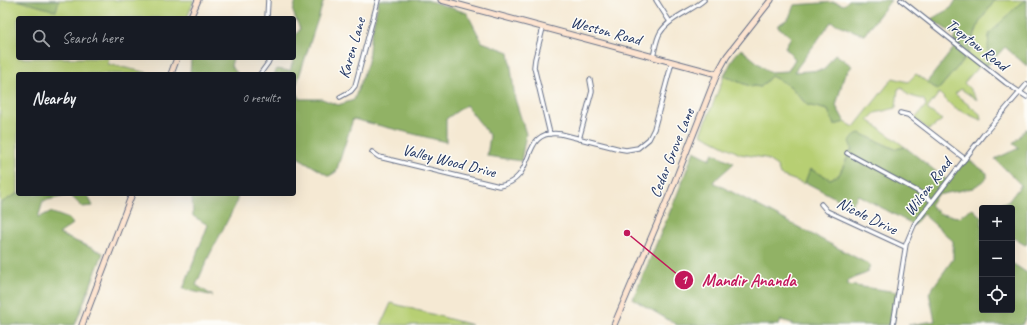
<!DOCTYPE html>
<meta charset="utf-8">
<style>
:root{--surface:#171b24;--page:#20242c;--text:#f1f3f6;--muted:#9ea1a6;--line:#363941}
body{margin:0;font-family:Caveat,sans-serif;background:var(--page);color:var(--text)}
.controls{position:absolute;right:12px;bottom:12px;display:grid;overflow:hidden;border-radius:4px;box-shadow:0 4px 16px #0002}
.controls button{width:36px;height:36px;display:grid;place-items:center;padding:0;border:0;border-bottom:1px solid var(--line);background:var(--surface);color:var(--text);font:20px sans-serif}
.list{margin:0;padding:0;list-style:none}
h2{display:flex;justify-content:space-between;align-items:center;height:52px;margin:0;padding:0 16px;font-size:17px}
h2 small{font-size:13px;font-weight:400;color:var(--muted)}
.icon{flex:none;width:22px;height:22px;fill:none;stroke:currentColor;stroke-width:2;stroke-linecap:round;stroke-linejoin:round}
.map{position:relative;flex:none;width:1027px;height:325px;overflow:hidden}
.search{position:absolute;background:var(--surface);box-shadow:0 4px 16px #0002;left:16px;top:16px;width:280px;height:44px;display:flex;align-items:center;gap:10px;box-sizing:border-box;padding:0 14px;border-radius:4px;color:var(--muted);font-size:15px}
.panel{position:absolute;background:var(--surface);box-shadow:0 4px 16px #0002;left:16px;top:72px;width:280px;height:124px;border-radius:4px}
.map>svg:first-child{display:block}
</style>
<div class="map">
<svg width="1027" height="325" viewBox="0 0 1027 325">
<rect width="100%" height="100%" fill="#fdfcf7"/>
<filter id="ink" filterUnits="userSpaceOnUse"><feTurbulence type="fractalNoise" baseFrequency=".025" numOctaves="2"/><feDisplacementMap in="SourceGraphic" scale="8" xChannelSelector="R" yChannelSelector="G"/><feConvolveMatrix kernelMatrix="1 2 1 2 8 2 1 2 1" color-interpolation-filters="sRGB"/></filter>
<filter id="wash" filterUnits="userSpaceOnUse"><feTurbulence type="fractalNoise" baseFrequency=".012" numOctaves="4" result="noise"/><feDisplacementMap in="SourceGraphic" scale="16" xChannelSelector="R" yChannelSelector="G"/><feGaussianBlur stdDeviation="0.9" result="paint"/><feColorMatrix in="noise" values="0 0 0 0 0 0 0 0 0 0 0 0 0 0 0 0 0 1.4 0 .05"/><feComposite in="paint" operator="in"/></filter>
<g filter="url(#wash)">
<rect width="100%" height="100%" fill="#f5e9d3"/>
<g fill="#b7cf73" stroke="#697f68">
<path d="M0 0H194L187 18H18V58H109L108 64 153 74H18V193L2 203 0 205Z"/>
<path d="M995 0H1027L1019 4 987 63 979 66 964 83 970 89 977 100 961 89 955 94 980 114 981 120 954 108 939 93 927 109 942 120 929 130 915 119 926 105 924 100 908 95 902 87 898 89 896 108 875 113 868 120 905 147 895 149 859 133 839 175 830 179 810 169 805 184 780 175 777 166 765 158 740 154 701 134 724 76 752 87 753 86 761 87 771 76 790 86 807 105 828 110 834 125 845 122 854 127 893 78 908 82 916 74 938 90 967 56 979 23Z"/>
<path d="M391 303 472 325H381Z"/>
</g>
<g fill="#91b265" stroke="#567062">
<path d="M17 0H59L56 11Z"/>
<path d="M296 0H324L295 89 300 99H322L338 105 354 100 368 62 370 40 379 0H427L467 13 482 42 509 52 515 99 526 134 521 161 487 156 490 136 466 105 446 119V142L353 119 336 172 329 176 294 155V74H274L277 69 290 71 294 58V39L300 29 293 12Z"/>
<path d="M849 0H891L864 35 831 22 794 72 824 70 835 54 852 66 844 76 836 106 845 122 834 125 828 110 807 105 790 86 771 76 761 87 753 86 752 87 724 76 734 57 741 49 769 72 788 71 795 59 785 47 791 37 777 26 789 18 794 5 835 2 844 5Z"/>
<path d="M956 0H995L979 23 967 56 938 90 927 82 957 44 953 40 956 36 931 19 951 8Z"/>
<path d="M1027 0V66L1005 47 986 67 982 65 987 62 989 34 1019 4Z"/>
<path d="M191 58H233L231 66 238 74H190Z"/>
<path d="M1027 128V244L1025 245 1012 237V208H991L994 205 1008 202 1021 185 995 159 1019 148 1013 144Z"/>
<path d="M859 133 895 149 905 147 948 181 966 158 987 173V178L973 188 937 195 930 205 940 214 959 217 972 208 982 218V310H1012V263L1027 273V315L1022 325H908L935 321 929 293 953 259V241L923 214 914 225 858 195 851 206 805 182 810 169 830 179 839 175 852 149 849 141Z"/>
<path d="M694 151 710 159 713 153 734 163 713 182 870 265 867 273 848 280V285L898 292 893 325H792V323L781 320 779 325H677L633 299 677 195Z"/>
<path d="M18 193V194H87L93 206 82 207 70 195 43 201 38 218 50 212 69 219 73 224 59 234 103 253 75 325H0V205L1 203Z"/>
<path d="M185 194H238L236 204 209 256 196 285 213 296 183 289 208 225 193 216 192 197Z"/>
</g>
</g>
<g filter="url(#ink)">
<g fill="none" stroke-linecap="round" stroke-linejoin="round">
<g stroke="#677087" stroke-width="5.5">
<g id="street">
<path d="M656 0 670 22"/>
<path d="M901 0 1006 83 1027 97"/>
<path d="M267 18 268 0"/>
<path d="M543 28 535 59 534 67 550 134"/>
<path d="M653 57C655 50 656 40 660 33 670 17 690 12 704 0"/>
<path d="M260 74 268 63 270 58"/>
<path d="M340 97 351 91 355 86 378 0"/>
<path d="M900 113 908 115 965 159"/>
<path d="M579 139 592 91 590 80"/>
<path d="M372 152 379 157 499 186C540 179 517 128 561 134L620 149 626 150 638 148 649 139 654 129 672 62"/>
<path d="M847 153 919 192 932 201"/>
<path d="M821 204 827 211 905 247"/>
<path d="M893 325 906 244 914 225 984 134 1027 84"/>
</g>
</g>
<g stroke="#677087" stroke-width="7">
<g id="secondary">
<path d="M441 0 717 74"/>
<path d="M190 18 198 0"/>
<path d="M171 74 177 58"/>
<path d="M82 325 132 194"/>
<path d="M614 325 671 191 717 74 727 56 771 0"/>
</g>
</g>
<use href="#street" stroke="#fff" stroke-width="3.5"/>
<use href="#secondary" stroke="#fde4d0" stroke-width="5"/>
</g>
</g>
<g text-anchor="middle" dominant-baseline="central" stroke-width="3" stroke-linejoin="round" paint-order="stroke">
<g font-size="16" fill="#1b2f5e" stroke="#fdfcf7">
<text transform="translate(606 31) rotate(15)">Weston Road</text>
<text transform="translate(977 45) rotate(38)">Treptow Road</text>
<text transform="translate(352 48) rotate(-74)">Karen Lane</text>
<text transform="translate(672 153) rotate(-68)">Cedar Grove Lane</text>
<text transform="translate(449 161) rotate(14)">Valley Wood Drive</text>
<text transform="translate(928 187) rotate(-53)">Wilson Road</text>
<text transform="translate(867 216) rotate(26)">Nicole Drive</text>
</g>
</g>
<path fill="none" stroke="#c2185b" stroke-width="1.5" d="M627 233L684 280"/>
<g fill="#c2185b" stroke="#fdfcf7" stroke-width="1.5">
<circle cx="627" cy="233" r="4"/>
<circle cx="684" cy="280" r="10"/>
</g>
<g font-size="12" text-anchor="middle" font-weight="bold" fill="#fff">
<text x="684" y="284">1</text>
</g>
<g font-size="17" text-anchor="middle" font-weight="bold" fill="#c2185b" stroke="#fdfcf7" stroke-width="3" stroke-linejoin="round" paint-order="stroke">
<text x="749" y="286">Mandir Ananda</text>
</g>
</svg>
<div class="controls">
<button>+</button>
<button>−</button>
<button><svg class="icon" aria-label="locate" viewBox="0 0 24 24"><circle cx="12" cy="12" r="6"/><path d="M12 2v4M12 18v4M2 12h4M18 12h4"/></svg></button>
</div>
<div class="search"><svg class="icon" aria-label="search" viewBox="0 0 24 24"><circle cx="10" cy="10" r="6"/><path d="M15 15l6 6"/></svg>Search here</div>
<section class="panel">
<h2>Nearby<small>0 results</small></h2>
<ul class="list">
</ul>
</section>
</div>
